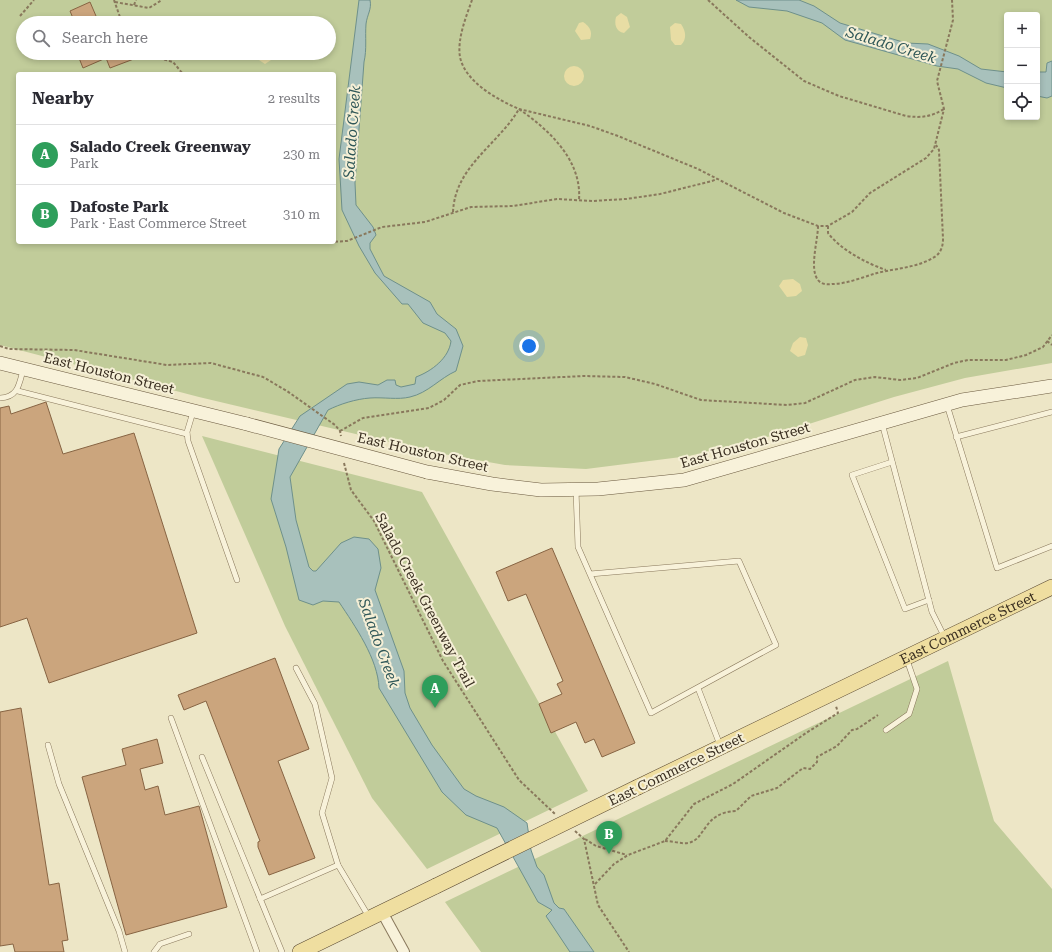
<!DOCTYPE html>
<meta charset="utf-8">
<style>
:root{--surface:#fff;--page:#f7f7f7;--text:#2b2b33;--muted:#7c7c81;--line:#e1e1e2;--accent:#ea580c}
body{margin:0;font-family:"Roboto Serif",serif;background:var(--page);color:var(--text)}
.controls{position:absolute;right:12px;top:12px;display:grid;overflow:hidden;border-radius:4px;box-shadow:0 2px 6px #0003}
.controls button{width:36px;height:36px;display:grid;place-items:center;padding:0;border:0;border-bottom:1px solid var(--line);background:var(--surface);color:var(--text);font:20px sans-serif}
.you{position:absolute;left:529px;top:346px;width:14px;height:14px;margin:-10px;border:3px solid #fff;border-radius:50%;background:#1a73e8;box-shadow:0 0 0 6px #1a73e833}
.badge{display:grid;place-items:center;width:26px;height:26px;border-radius:50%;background:var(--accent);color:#fff;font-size:13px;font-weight:700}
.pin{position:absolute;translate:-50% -33px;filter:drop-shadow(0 1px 2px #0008)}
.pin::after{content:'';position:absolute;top:21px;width:14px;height:12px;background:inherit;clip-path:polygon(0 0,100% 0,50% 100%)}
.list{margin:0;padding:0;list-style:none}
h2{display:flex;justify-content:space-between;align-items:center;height:52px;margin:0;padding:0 16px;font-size:17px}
h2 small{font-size:13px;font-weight:400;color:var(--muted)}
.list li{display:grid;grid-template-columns:26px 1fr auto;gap:12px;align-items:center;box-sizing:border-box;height:60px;padding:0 16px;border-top:1px solid var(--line)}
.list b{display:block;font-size:15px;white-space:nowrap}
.list p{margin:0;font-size:13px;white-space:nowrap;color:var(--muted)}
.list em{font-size:13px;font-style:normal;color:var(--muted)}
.icon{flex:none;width:22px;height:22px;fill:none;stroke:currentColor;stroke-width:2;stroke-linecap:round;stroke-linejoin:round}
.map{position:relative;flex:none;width:1052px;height:952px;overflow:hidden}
.search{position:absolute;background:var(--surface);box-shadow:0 2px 6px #0003;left:16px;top:16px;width:320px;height:44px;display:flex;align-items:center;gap:10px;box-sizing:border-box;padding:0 14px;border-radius:22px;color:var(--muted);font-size:15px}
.panel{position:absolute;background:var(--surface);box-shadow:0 2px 6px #0003;left:16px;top:72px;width:320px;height:172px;border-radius:4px}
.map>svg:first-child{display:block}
</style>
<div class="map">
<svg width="1052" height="952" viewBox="0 0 1052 952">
<rect width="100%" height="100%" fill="#ede6c6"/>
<g fill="#c1cc9a" fill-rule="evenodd">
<path d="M0 0H1052V363L965 378 894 397 771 436 689 456 586 469 505 465 432 452 199 397 0 345ZM1007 15H1037V117H1007ZM23 23H329V53H23ZM18 74H334V242H18Z"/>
<path d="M202 436 422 492 588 791 427 869 372 798 285 626Z"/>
<path d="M948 661 994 821 1052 889V952H481L445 902Z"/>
</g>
<g fill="#e8dda4">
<path d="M621 13 627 17 630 27 624 33C616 32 614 24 616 17Z"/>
<path d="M583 22C589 26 593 31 590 39L581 40 575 31 579 23Z"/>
<path d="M675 23 681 24C686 31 687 39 681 45H675L671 40 670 27Z"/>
<path d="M254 53H273L274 58 265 64 259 60Z"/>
<circle cx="574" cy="76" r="10"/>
<path d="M793 279 800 284 802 291 796 296 787 297 779 286 783 280Z"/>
<path d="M800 337 806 338 808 345 805 355 798 357 790 351 793 343Z"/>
</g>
<g fill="#a8c1bc" stroke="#6e908b">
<path d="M359 0H370C372 9 367 15 366 24 365 37 367 49 364 62L355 183 356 205 373 227 376 235 370 243V249L384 276 430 302 437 314 456 329 463 346 456 371C440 378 428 393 410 397 398 400 383 397 370 398 356 399 340 404 328 410L290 477 296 520 309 567 313 571H316L341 543 354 537 369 539 378 549 381 568 375 590 404 671 405 693 410 708 432 745 464 789 476 796 504 807 527 823 531 850 537 867 544 875 554 903 559 908 564 909 594 952H570L546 916 552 910 538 902 497 828 466 815 442 792 379 688C378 659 355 626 339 602L323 601 313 605 299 600 286 547 271 499 279 449 300 416 347 384 359 382 378 385 387 380H395L396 385 401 387 415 384 416 377C432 371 449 358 451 341L445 333 423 323 408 304H402L375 273 359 246 342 210 339 159Z"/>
<path d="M736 0H799L814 6 840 23 906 43 928 44 959 56 981 69 1007 72V88L986 83 958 69 937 66 845 40 822 23 787 11 749 7Z"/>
<path d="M1052 61V96L1047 98 1037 96V72H1046L1047 63Z"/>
</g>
<g fill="#cba57d" stroke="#876443">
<path d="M90 2 99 23H75L70 11Z"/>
<path d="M77 53H147V54L110 68 106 58 83 68Z"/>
<path d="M46 402 63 454 134 433 197 633 49 683 27 618 0 627V408L9 406 11 414Z"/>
<path d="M552 548 635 743 602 757 594 739 585 743 576 722 551 733 539 704 562 694 557 684 563 681 526 594 508 601 496 572Z"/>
<path d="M275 658 309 749 278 761 315 858 269 875 258 847V842L260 841 206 701 184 710 178 695Z"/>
<path d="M21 708 49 885 59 883 68 940 62 941 64 952H15L13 944 0 946V712Z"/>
<path d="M157 739 163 763 140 769 145 790 158 786 165 815 199 806 227 907 126 935 82 777 126 765 122 749Z"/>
</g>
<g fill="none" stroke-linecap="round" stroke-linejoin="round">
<g stroke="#89785c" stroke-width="6">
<g id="lane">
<path d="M18 391 187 434"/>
<path d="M0 398C18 397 19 385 23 370"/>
<path d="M947 405 997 568 1052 546"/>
<path d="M193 412 187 432 188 441 237 580"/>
<path d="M882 423 932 612 945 638"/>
<path d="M956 437 1052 412"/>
<path d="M892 462 852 475 905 609 929 600"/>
<path d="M576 490 578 547 651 713 776 645 739 561 590 574"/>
<path d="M296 668 315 704 332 778 322 813 338 865"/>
<path d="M698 688 720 745"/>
<path d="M171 718 257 952"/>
<path d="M886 730 909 714 917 689 907 660"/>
<path d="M48 745 59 784 119 931 125 952"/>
<path d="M202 757 282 952"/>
<path d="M260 899 338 865 369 917"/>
<path d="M154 952 160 944 189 934"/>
</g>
</g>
<g stroke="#89785c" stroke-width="12">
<path id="street" d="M382 912 404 952"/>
</g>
<g stroke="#6a593f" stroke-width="14">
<g id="secondary">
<path d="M0 363 247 424"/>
<path d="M427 472 492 484 541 490 598 489 684 480 962 400 1052 386"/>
</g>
</g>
<g stroke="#574630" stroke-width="16">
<g id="primary">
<path id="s1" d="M638 787 1052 587"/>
<path d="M300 952 436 886"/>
</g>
</g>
<g stroke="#89785c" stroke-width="2" stroke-dasharray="3 2" stroke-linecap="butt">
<path d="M114 0 122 23"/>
<path d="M472 0C466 17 457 39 460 57 465 82 498 100 519 109L590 126 618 136 698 169 784 213 818 226H828L852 212 870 193 926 158 934 149 944 109 937 81 953 20 952 0"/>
<path d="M708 0 749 37 804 81 839 96 906 116C921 118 931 117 944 109"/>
<path d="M115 2 149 8 162 0"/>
<path d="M134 5 136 0"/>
<path d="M20 16 34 0"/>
<path d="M140 53 173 62 183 74"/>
<path d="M453 212C455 166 498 145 519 109 549 130 582 160 579 200"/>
<path d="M818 226C818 240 809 269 818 280 821 284 827 285 832 284 847 284 863 277 877 273 897 268 918 268 936 256 941 252 943 246 943 239L939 150 936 145"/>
<path d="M828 226V233C841 250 866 263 886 270"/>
<path d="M330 242 347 241 382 227 425 222 471 207 513 206 557 199 592 201 626 199 660 194 712 181 717 179"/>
<path d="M1047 341 1052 345"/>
<path d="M0 346 9 349 74 350 167 365 211 363 263 377 287 391 335 425 340 431 341 436"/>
<path d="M340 431 363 418 429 408 444 400 460 385 478 381 584 376 625 377 655 384 701 400 787 405 805 403 855 380 875 377 900 380 917 378 954 363 968 360H1006L1026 355 1043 347 1052 335"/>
<path d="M344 463 351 490 374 521 443 661 519 780 555 814"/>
<path d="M575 831 584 839 598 905 629 952"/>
<path d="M585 839 596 846 627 855"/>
<path d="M665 841C672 841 681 844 688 843 706 840 703 812 736 811L751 796 777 788 803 768 810 769 817 762V757L837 746 852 730 857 729 878 715"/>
<path d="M595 884 614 864 628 855 665 841 694 804 733 784 806 733 838 713 836 706"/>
</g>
<use href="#lane" stroke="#f8f2da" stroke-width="5"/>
<use href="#street" stroke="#f8f2da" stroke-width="10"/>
<use href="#secondary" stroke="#f8f2da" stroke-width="13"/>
<use href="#primary" stroke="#efdea0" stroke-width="15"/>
<g stroke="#6a593f" stroke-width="14" stroke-linecap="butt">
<path id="secondary-bridge" d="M247 424 427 472"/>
</g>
<g stroke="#574630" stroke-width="16" stroke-linecap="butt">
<path id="primary-bridge" d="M436 886 638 787"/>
</g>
<use href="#secondary-bridge" stroke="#f8f2da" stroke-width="13"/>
<use href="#primary-bridge" stroke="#efdea0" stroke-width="15"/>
</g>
<g text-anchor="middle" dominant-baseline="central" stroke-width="4" stroke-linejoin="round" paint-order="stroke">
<g font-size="14" fill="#392e20" stroke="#f5efd6">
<text transform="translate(109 373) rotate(14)">East Houston Street</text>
<text transform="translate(745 445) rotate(-16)">East Houston Street</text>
<text transform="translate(423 452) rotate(13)">East Houston Street</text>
<text transform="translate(425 600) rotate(62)">Salado Creek Greenway Trail</text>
<text stroke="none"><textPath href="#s1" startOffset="366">East Commerce Street</textPath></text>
<text transform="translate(676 769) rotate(-26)">East Commerce Street</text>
</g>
<g font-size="15" font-style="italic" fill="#2f5758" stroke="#f5efd6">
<text transform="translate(891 45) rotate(17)">Salado Creek</text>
<text transform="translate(352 132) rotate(-86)">Salado Creek</text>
<text transform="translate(379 643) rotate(70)">Salado Creek</text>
</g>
</g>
</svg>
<div class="controls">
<button>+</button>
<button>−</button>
<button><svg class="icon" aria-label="locate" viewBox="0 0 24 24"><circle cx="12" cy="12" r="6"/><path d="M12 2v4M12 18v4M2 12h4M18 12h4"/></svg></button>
</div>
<div class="you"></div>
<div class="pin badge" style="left:435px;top:708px;background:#2e9e5b">A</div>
<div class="pin badge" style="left:609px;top:854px;background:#2e9e5b">B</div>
<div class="search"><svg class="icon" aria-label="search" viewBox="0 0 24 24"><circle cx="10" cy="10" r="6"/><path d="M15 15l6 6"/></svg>Search here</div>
<section class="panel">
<h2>Nearby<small>2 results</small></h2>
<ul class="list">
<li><span class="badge" style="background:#2e9e5b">A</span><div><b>Salado Creek Greenway</b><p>Park</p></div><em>230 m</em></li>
<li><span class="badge" style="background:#2e9e5b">B</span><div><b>Dafoste Park</b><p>Park · East Commerce Street</p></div><em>310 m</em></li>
</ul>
</section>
</div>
